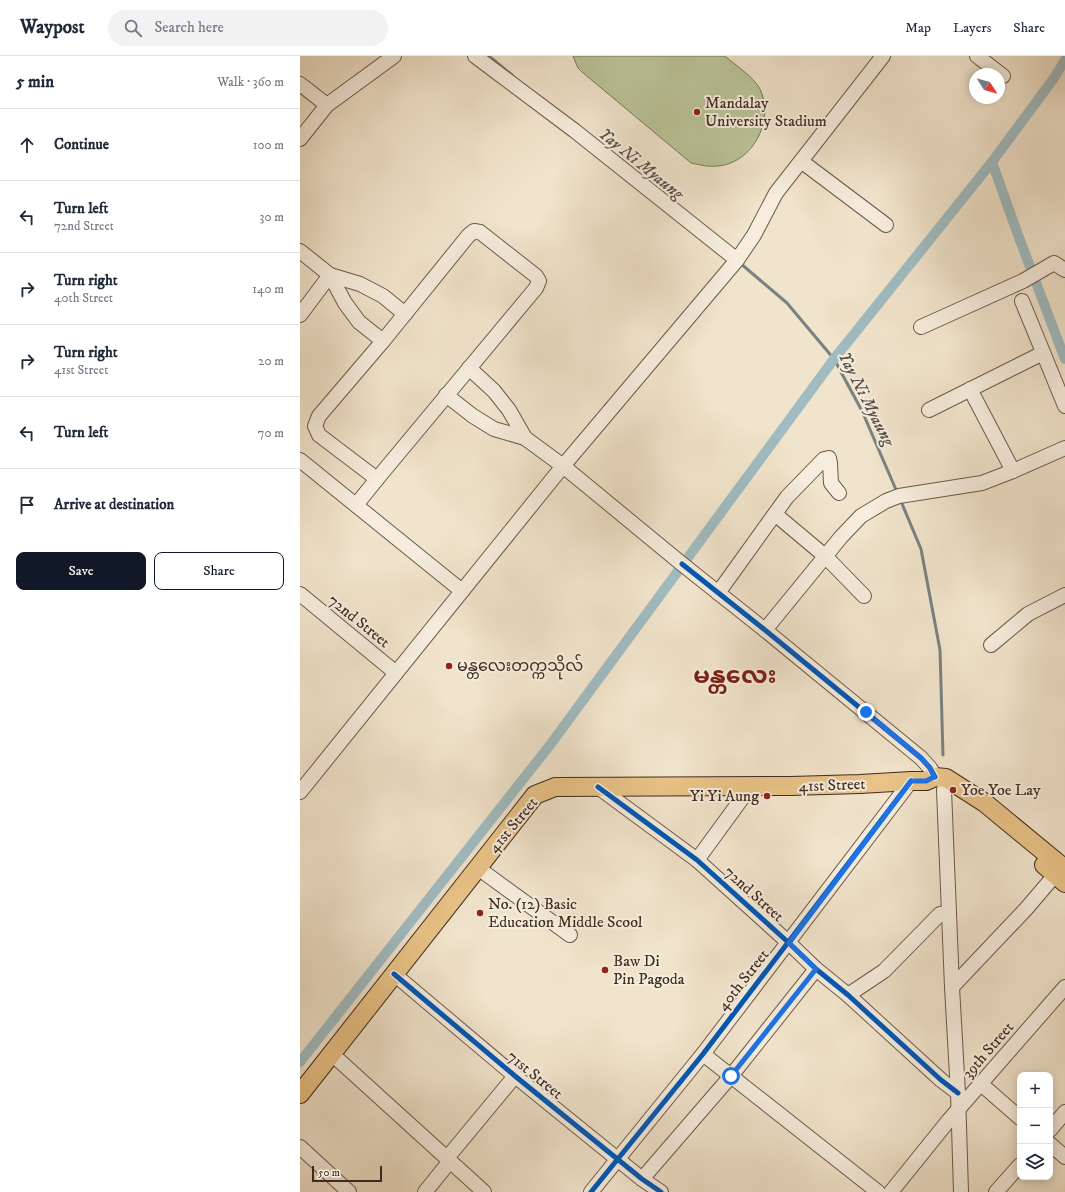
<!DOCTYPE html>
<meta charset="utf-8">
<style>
:root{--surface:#fff;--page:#f2f2f3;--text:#1f2937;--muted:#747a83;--line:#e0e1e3;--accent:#111827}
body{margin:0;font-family:"IM FELL DW Pica","Noto Sans Myanmar",serif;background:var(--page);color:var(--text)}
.controls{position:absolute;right:12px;bottom:12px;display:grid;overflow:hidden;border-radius:8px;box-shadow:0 2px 10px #0003}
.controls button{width:36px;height:36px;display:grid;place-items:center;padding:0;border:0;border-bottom:1px solid var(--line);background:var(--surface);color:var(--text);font:20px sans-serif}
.compass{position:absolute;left:669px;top:12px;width:36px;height:36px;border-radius:50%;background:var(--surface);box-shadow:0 2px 10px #0003;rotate:126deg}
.scale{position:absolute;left:12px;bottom:10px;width:70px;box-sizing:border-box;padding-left:4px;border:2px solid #3f2b1f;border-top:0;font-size:11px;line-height:14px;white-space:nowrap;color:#3f2b1f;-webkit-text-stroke:3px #f6edde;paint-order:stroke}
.stop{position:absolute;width:12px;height:12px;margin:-9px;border:3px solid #1a73e8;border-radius:50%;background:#fff}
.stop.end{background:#1a73e8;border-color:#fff;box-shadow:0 1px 4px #0008}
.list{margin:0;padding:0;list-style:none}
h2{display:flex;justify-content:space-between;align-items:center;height:52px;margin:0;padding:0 16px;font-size:17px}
h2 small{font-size:13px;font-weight:400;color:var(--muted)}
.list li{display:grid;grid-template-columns:26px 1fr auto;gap:12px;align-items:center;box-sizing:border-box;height:72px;padding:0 16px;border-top:1px solid var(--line)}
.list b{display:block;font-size:15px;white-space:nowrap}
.list p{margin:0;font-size:13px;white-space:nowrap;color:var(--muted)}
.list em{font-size:13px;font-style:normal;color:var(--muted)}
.actions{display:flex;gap:8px;padding:12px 16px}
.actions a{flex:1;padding:9px 0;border:1px solid var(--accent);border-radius:8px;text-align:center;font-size:14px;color:var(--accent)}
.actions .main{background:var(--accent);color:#fff}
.icon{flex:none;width:22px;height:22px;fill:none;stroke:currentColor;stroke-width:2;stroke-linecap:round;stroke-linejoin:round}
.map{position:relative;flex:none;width:765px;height:1136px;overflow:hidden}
header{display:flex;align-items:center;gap:24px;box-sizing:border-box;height:56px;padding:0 20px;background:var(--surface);border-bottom:1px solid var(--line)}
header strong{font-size:19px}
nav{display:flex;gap:22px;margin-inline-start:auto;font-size:14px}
.search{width:280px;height:36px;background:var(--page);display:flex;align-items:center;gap:10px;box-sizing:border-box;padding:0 14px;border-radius:22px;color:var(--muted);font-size:15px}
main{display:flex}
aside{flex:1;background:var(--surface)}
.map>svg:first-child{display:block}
</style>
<header>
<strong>Waypost</strong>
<div class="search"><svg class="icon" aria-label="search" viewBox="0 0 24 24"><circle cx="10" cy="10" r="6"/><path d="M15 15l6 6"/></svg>Search here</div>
<nav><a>Map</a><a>Layers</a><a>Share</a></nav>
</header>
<main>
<aside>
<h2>5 min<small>Walk · 360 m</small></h2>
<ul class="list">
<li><svg class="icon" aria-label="ahead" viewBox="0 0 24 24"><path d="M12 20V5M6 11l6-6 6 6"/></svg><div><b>Continue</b></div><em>100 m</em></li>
<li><svg class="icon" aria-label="left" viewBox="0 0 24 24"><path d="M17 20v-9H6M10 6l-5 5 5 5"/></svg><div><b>Turn left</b><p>72nd Street</p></div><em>30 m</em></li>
<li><svg class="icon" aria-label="right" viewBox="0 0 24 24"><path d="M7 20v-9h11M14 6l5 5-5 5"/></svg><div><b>Turn right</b><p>40th Street</p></div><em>140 m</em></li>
<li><svg class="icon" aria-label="right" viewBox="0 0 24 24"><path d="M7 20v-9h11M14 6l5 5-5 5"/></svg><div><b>Turn right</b><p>41st Street</p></div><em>20 m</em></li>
<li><svg class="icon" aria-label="left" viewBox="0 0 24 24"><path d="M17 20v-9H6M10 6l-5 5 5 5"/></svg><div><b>Turn left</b></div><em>70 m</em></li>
<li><svg class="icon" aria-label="arrive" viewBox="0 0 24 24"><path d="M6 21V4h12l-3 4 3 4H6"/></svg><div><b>Arrive at destination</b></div></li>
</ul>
<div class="actions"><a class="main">Save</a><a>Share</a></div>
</aside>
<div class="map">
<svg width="765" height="1136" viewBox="0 0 765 1136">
<rect width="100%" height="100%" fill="#f1e4cc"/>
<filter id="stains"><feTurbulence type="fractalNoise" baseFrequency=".005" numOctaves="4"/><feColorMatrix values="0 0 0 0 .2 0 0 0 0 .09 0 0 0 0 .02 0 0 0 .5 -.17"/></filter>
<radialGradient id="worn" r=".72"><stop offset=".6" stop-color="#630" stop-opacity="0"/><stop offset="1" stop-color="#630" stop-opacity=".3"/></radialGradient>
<path fill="#b9c498" stroke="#7c785c" d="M273 0H425C435 9 454 21 460 33 475 64 453 107 418 110 409 111 400 109 391 107L282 16 278 12Z"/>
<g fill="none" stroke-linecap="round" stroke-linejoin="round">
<g stroke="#798281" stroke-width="3">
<path d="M189 0 212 19"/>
<path d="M440 207 487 247 534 303 562 355 597 436"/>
<path d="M600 443 621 493 640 594 643 699"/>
</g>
<g stroke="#a0bcc2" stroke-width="10">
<path d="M692 106 718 179 765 303"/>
<path d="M0 1006 250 689 534 303 692 106 754 22 765 4"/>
</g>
<g stroke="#6c594a" stroke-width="16">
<g id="minor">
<path d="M175 0 275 75 437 204 454 179 476 137 583 0"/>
<path d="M677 0 703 20"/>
<path d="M0 28 27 49"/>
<path d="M0 83 27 49 94 0"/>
<path d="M501 105 586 169"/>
<path d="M174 175 180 176 236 220 239 225 236 232 77 423 19 379 15 370 19 360 83 285 168 180Z"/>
<path d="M0 195 30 219 60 228 83 240 105 258"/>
<path d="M30 219 45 247 59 266 83 285"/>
<path d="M722 245 765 350"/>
<path d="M0 259 30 219"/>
<path d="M621 271 723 225 754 207 765 214"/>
<path d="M670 333 713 415"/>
<path d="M146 339 173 360 194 373 225 382 209 354 194 335 169 312"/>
<path d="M629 354 743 297"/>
<path d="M225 382 263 410 382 508 465 574 621 702 630 712 635 721"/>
<path d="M0 404 162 535"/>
<path d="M56 449 77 423"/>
<path d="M475 458 525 500 564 540"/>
<path d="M418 537 487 441 524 403 529 402 530 407 531 427 539 437"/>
<path d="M0 538 96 617"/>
<path d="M465 574 541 481 561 460 586 445 599 440 682 427 713 415 765 392"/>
<path d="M691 589 728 558 765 539"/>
<path d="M646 722 644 734 652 931 658 1037 661 1136"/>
<path d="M298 731 397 804 489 887 516 913 548 939 641 1024 658 1037"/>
<path d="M0 736 263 410 437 204"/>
<path d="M397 804 451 730"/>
<path d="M178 812 270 879"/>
<path d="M94 918 215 1020 342 1123 361 1136"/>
<path d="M652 931 726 853 761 812"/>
<path d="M548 939 584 915 640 858 649 857"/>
<path d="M32 998 184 1136"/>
<path d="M403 998 578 1136"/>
<path d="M681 1028 720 1062"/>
<path d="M750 1074 765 1056"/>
<path d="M750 1088 765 1101"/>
<path d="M0 1091 49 1136"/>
<path d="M147 1102 215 1020"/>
<path d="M342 1123 431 1020 516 913"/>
<path d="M125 1136 150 1105"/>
<path d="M291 1136 403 998 611 725"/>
<path d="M591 1136 649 1064 765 931"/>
<path d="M696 1136 720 1109"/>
</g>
</g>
<g stroke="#3f2b1f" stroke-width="20">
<g id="major">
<path d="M744 809 765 827"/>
<path d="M0 1038 235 739 255 731 491 730 560 728 611 725H626L635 721 646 722 685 747 765 813"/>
</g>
</g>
<use href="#minor" stroke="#f6edde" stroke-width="14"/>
<use href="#major" stroke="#e8c286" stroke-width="18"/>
<g stroke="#f6edde" stroke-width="8">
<g id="cycleway">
<path d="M382 508 465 574 621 702 630 712 635 721"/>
<path d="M298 731 397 804 489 887 516 913 548 939 641 1024 658 1037"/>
<path d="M94 918 215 1020 342 1123 361 1136"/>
<path d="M291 1136 403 998 611 725"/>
</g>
</g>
<use href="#cycleway" stroke="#0057b8" stroke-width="5"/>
</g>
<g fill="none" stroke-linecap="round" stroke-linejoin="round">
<path stroke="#1a73e8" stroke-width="5" d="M431 1020 516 913 489 887 611 725H626L634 721 630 712 621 702 566 656"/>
</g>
<g fill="#8f2418" stroke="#f6edde" stroke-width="1.5">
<circle cx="397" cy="56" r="4"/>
<circle cx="149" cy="610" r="4"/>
<circle cx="653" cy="734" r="4"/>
<circle cx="467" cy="740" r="4"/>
<circle cx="180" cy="857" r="4"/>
<circle cx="305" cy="914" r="4"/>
</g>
<g text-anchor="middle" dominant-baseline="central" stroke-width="4" stroke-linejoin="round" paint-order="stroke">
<g font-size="16" fill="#3f2b1f" stroke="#f6edde" text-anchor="start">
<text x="405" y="47">Mandalay<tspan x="405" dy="18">University Stadium</tspan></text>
<text x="157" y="610">မန္တလေးတက္ကသိုလ်</text>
<text x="661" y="734">Yoe Yoe Lay</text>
<text x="459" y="740" text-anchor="end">Yi Yi Aung</text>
<text x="188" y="848">No. (12) Basic<tspan x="188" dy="18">Education Middle Scool</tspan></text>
<text x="313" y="905">Baw Di<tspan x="313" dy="18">Pin Pagoda</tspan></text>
</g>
<g font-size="16" fill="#3f2b1f" stroke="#f6edde">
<text transform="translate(59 565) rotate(39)">72nd Street</text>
<text transform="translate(532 729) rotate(-2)">41st Street</text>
<text transform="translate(213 769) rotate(-50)">41st Street</text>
<text transform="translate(454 838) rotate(42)">72nd Street</text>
<text transform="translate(443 924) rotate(-52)">40th Street</text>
<text transform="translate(688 994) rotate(-49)">39th Street</text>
<text transform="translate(235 1019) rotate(39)">71st Street</text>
</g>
<g font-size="17" font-style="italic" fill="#574f48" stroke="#f6edde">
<text transform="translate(341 108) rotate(39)">Yay Ni Myaung</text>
<text transform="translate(566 343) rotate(63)">Yay Ni Myaung</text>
</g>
<g font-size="24" font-weight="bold" fill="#7a1f14" stroke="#f6edde">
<text x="435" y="620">မန္တလေး</text>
</g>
</g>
<rect width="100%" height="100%" filter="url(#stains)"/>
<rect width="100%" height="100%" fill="url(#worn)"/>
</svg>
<div class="controls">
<button>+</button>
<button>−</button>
<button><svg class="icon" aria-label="layers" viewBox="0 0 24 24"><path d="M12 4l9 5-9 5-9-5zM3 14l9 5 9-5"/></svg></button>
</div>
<svg class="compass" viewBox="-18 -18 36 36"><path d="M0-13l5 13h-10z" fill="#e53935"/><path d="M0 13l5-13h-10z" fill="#747a83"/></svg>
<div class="scale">50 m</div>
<div class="stop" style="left:431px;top:1020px"></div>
<div class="stop end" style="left:566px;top:656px"></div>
</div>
</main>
